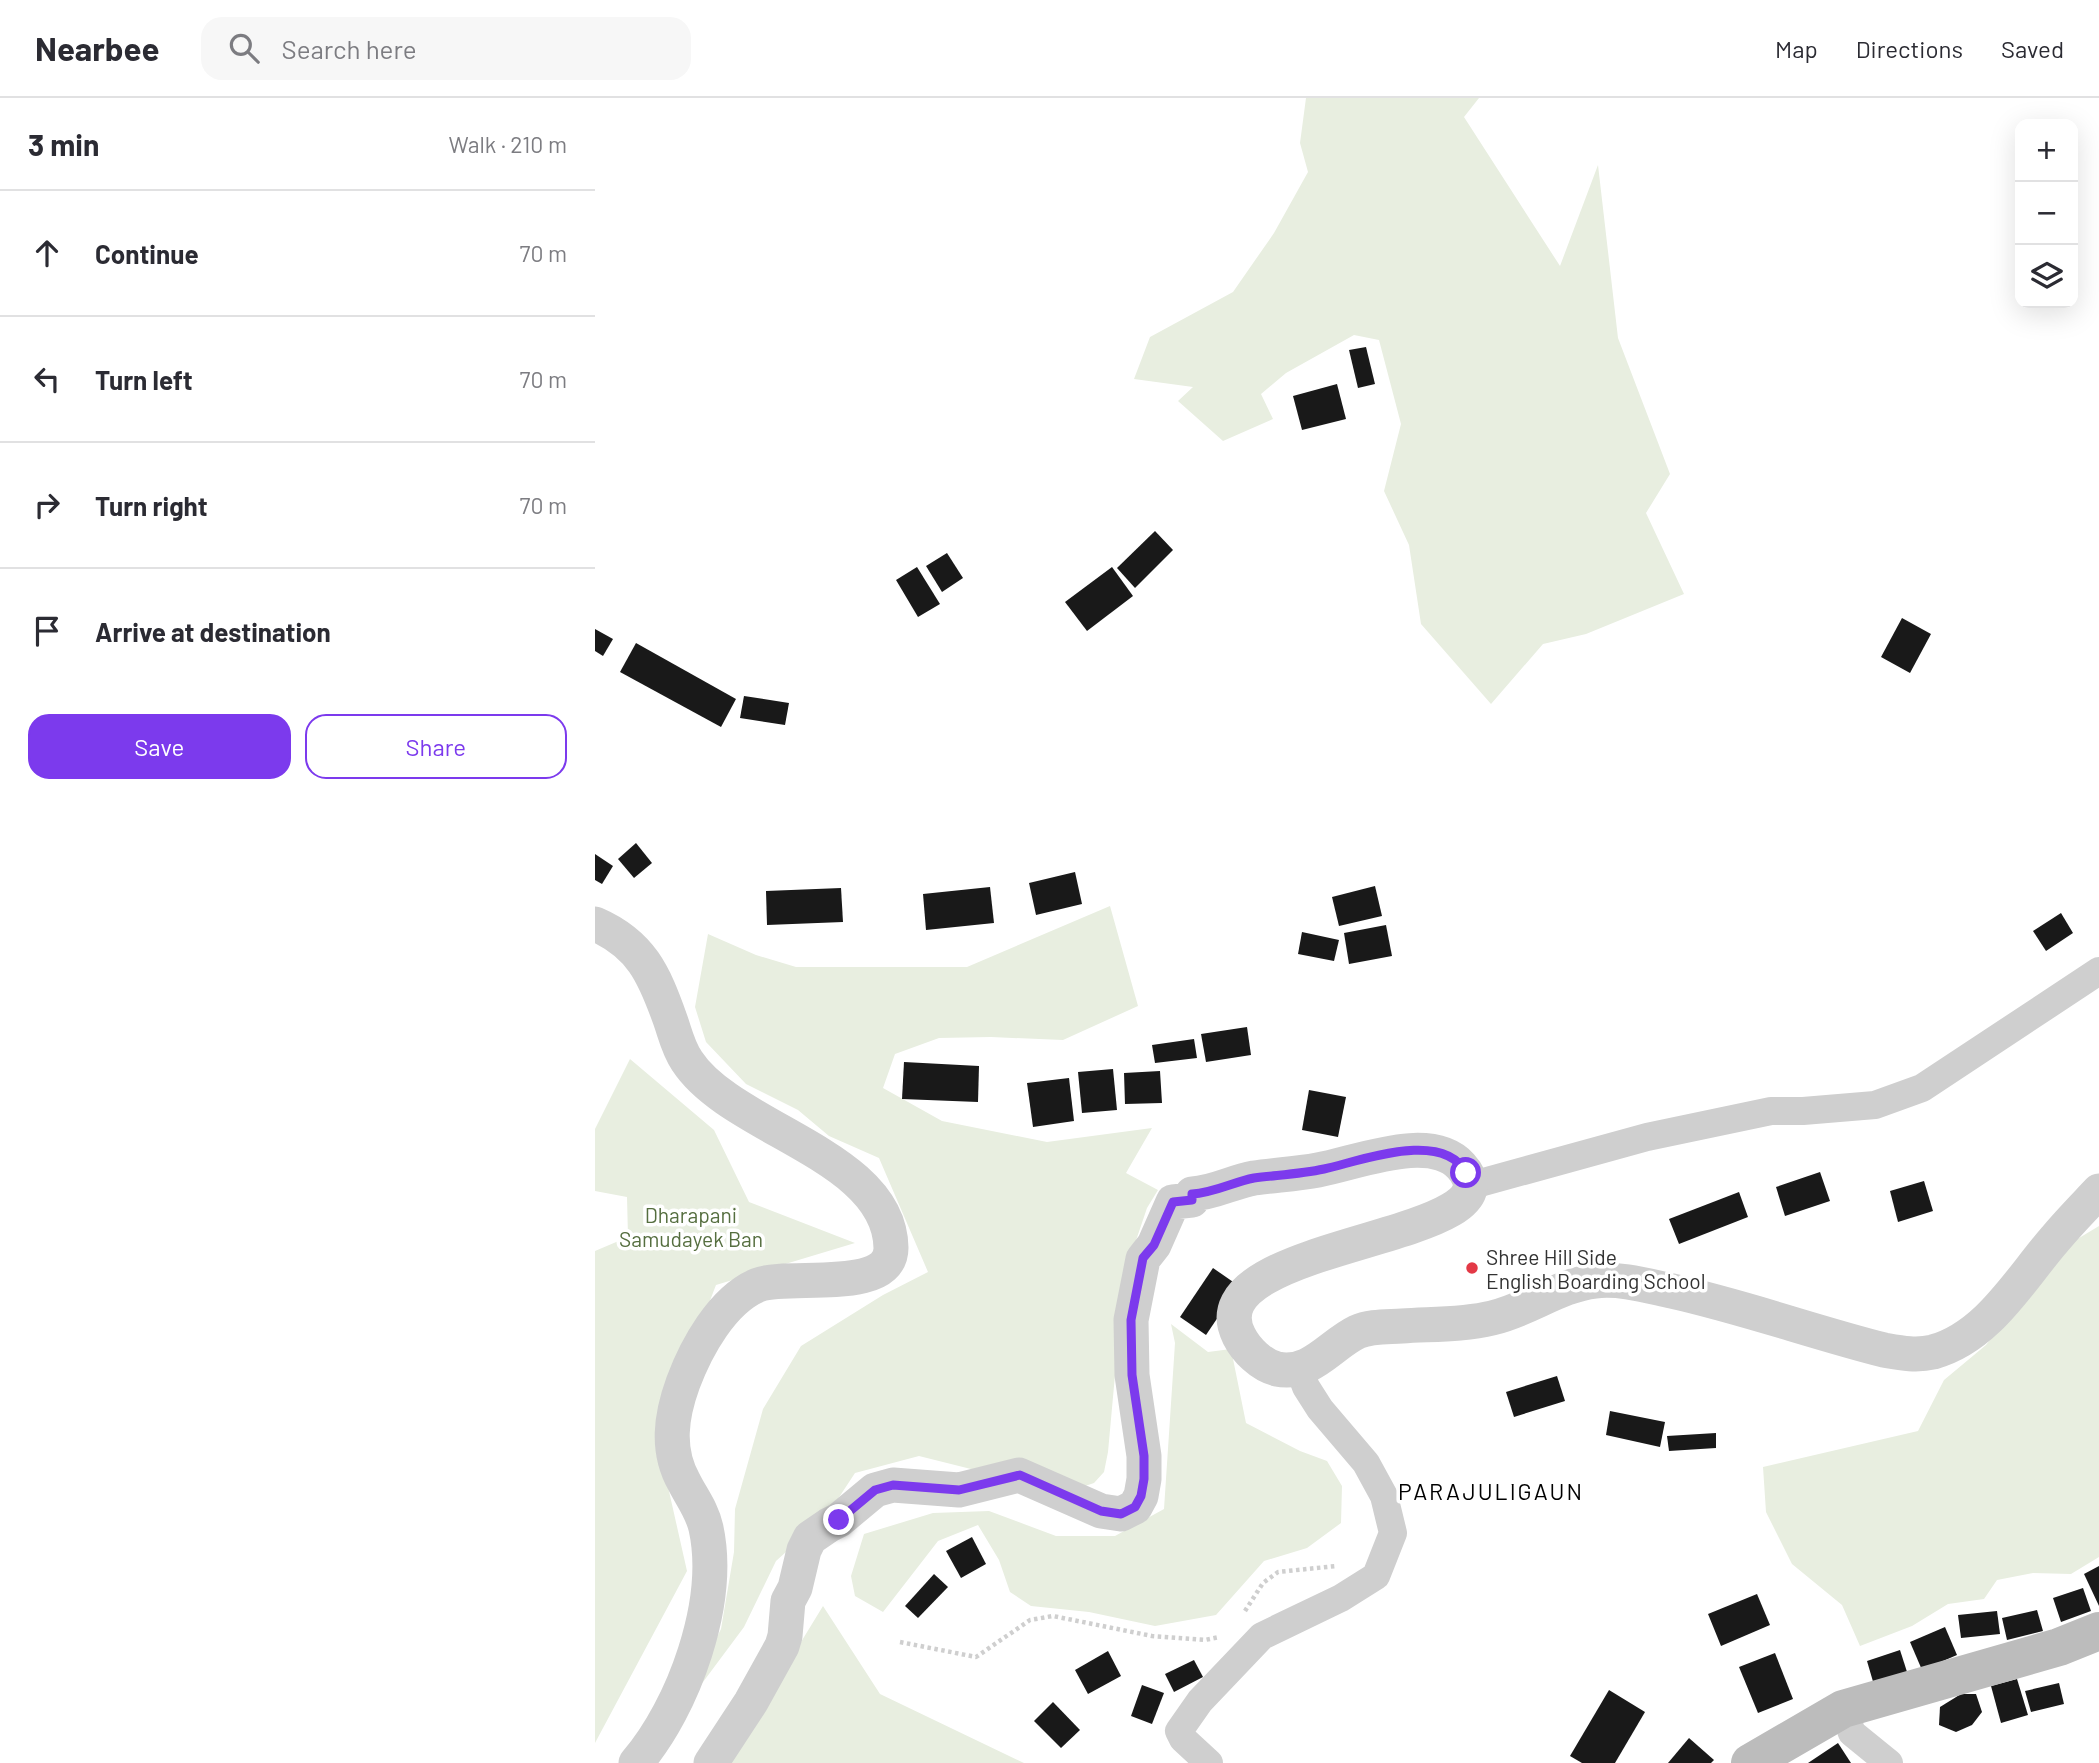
<!DOCTYPE html>
<meta charset="utf-8">
<style>
:root{--surface:#fff;--page:#f7f7f7;--text:#2b2b33;--muted:#7c7c81;--line:#e1e1e2;--accent:#7c3aed}
body{margin:0;font-family:Barlow,sans-serif;background:var(--page);color:var(--text)}
.controls{position:absolute;right:21px;top:21px;display:grid;overflow:hidden;border-radius:14px;box-shadow:0 7px 28px #0002}
.controls button{width:63px;height:63px;display:grid;place-items:center;padding:0;border:0;border-bottom:2px solid var(--line);background:var(--surface);color:var(--text);font:35px sans-serif}
.stop{position:absolute;width:21px;height:21px;margin:-16px;border:5px solid #7c3aed;border-radius:50%;background:#fff}
.stop.end{background:#7c3aed;border-color:#fff;box-shadow:0 2px 7px #0008}
.list{margin:0;padding:0;list-style:none}
h2{display:flex;justify-content:space-between;align-items:center;height:91px;margin:0;padding:0 28px;font-size:30px}
h2 small{font-size:23px;font-weight:400;color:var(--muted)}
.list li{display:grid;grid-template-columns:46px 1fr auto;gap:21px;align-items:center;box-sizing:border-box;height:126px;padding:0 28px;border-top:2px solid var(--line)}
.list b{display:block;font-size:26px;white-space:nowrap}
.list em{font-size:23px;font-style:normal;color:var(--muted)}
.actions{display:flex;gap:14px;padding:21px 28px}
.actions a{flex:1;padding:16px 0;border:2px solid var(--accent);border-radius:21px;text-align:center;font-size:24px;color:var(--accent)}
.actions .main{background:var(--accent);color:#fff}
.icon{flex:none;width:38px;height:38px;fill:none;stroke:currentColor;stroke-width:2;stroke-linecap:round;stroke-linejoin:round}
.map{position:relative;flex:none;width:1504px;height:1665px;overflow:hidden}
header{display:flex;align-items:center;gap:42px;box-sizing:border-box;height:98px;padding:0 35px;background:var(--surface);border-bottom:2px solid var(--line)}
header strong{font-size:33px}
nav{display:flex;gap:38px;margin-inline-start:auto;font-size:24px}
.search{width:490px;height:63px;background:var(--page);display:flex;align-items:center;gap:18px;box-sizing:border-box;padding:0 24px;border-radius:21px;color:var(--muted);font-size:26px}
main{display:flex}
aside{flex:1;background:var(--surface)}
.map>svg:first-child{display:block}
</style>
<header>
<strong>Nearbee</strong>
<div class="search"><svg class="icon" aria-label="search" viewBox="0 0 24 24"><circle cx="10" cy="10" r="6"/><path d="M15 15l6 6"/></svg>Search here</div>
<nav><a>Map</a><a>Directions</a><a>Saved</a></nav>
</header>
<main>
<aside>
<h2>3 min<small>Walk · 210 m</small></h2>
<ul class="list">
<li><svg class="icon" aria-label="ahead" viewBox="0 0 24 24"><path d="M12 20V5M6 11l6-6 6 6"/></svg><div><b>Continue</b></div><em>70 m</em></li>
<li><svg class="icon" aria-label="left" viewBox="0 0 24 24"><path d="M17 20v-9H6M10 6l-5 5 5 5"/></svg><div><b>Turn left</b></div><em>70 m</em></li>
<li><svg class="icon" aria-label="right" viewBox="0 0 24 24"><path d="M7 20v-9h11M14 6l5 5-5 5"/></svg><div><b>Turn right</b></div><em>70 m</em></li>
<li><svg class="icon" aria-label="arrive" viewBox="0 0 24 24"><path d="M6 21V4h12l-3 4 3 4H6"/></svg><div><b>Arrive at destination</b></div></li>
</ul>
<div class="actions"><a class="main">Save</a><a>Share</a></div>
</aside>
<div class="map">
<svg width="1504" height="1665" viewBox="0 0 1504 1665">
<rect width="100%" height="100%" fill="#fff"/>
<g fill="#e8eee0">
<path d="M711 0H884L869 19 965 168 1003 67 1023 240 1075 376 1051 415 1089 496 991 536 948 546 896 606 826 526 814 447 789 393 806 326 784 242 759 237 691 275 666 296 678 321 628 343 583 303 598 289 539 281 555 239 638 194 679 135 713 74 705 45Z"/>
<path d="M515 808 543 908 468 942 396 939 344 940 300 956 288 990 347 1023 452 1044 557 1030 531 1075 563 1092 552 1110 529 1178 513 1354 509 1374 499 1385 481 1391 380 1372 324 1358 260 1375 233 1416 181 1463 149 1529 82 1619 126 1531 139 1454 140 1411 168 1311 206 1248 288 1197 333 1174 284 1060 234 1038 203 1012 151 986 111 944 100 909 113 836 161 857 201 869H372Z"/>
<path d="M35 961 119 1032 154 1104 260 1145 121 1187 62 1340 92 1473 0 1645V1153L33 1139 32 1099 0 1093V1031Z"/>
<path d="M1504 1128V1459L1476 1476 1438 1475 1402 1482 1389 1501 1353 1506 1317 1528 1265 1548 1247 1507 1197 1466 1171 1414 1168 1369 1323 1333 1349 1282 1391 1247 1469 1149Z"/>
<path d="M576 1226 613 1254 636 1251 651 1325 705 1353 732 1363 747 1388 746 1425 712 1450 669 1463 621 1517 560 1528 494 1514 436 1508 415 1494 404 1462 383 1427 343 1443 288 1514 260 1498 256 1478 269 1436 338 1415 394 1413 461 1438H520L569 1411 580 1245Z"/>
<path d="M228 1508 285 1596 429 1665H132Z"/>
</g>
<g fill="#191919">
<path d="M771 249 780 286 763 290 754 252Z"/>
<path d="M742 286 751 321 707 332 698 298Z"/>
<path d="M560 433 578 452 540 490 522 470Z"/>
<path d="M352 455 368 480 347 494 331 468Z"/>
<path d="M322 469 345 506 323 519 301 482Z"/>
<path d="M517 469 538 498 492 533 470 504Z"/>
<path d="M1307 520 1336 536 1315 575 1286 559Z"/>
<path d="M0 531 18 541 8 558 0 553Z"/>
<path d="M41 545 141 601 126 629 25 574Z"/>
<path d="M149 598 194 605 190 627 145 620Z"/>
<path d="M41 745 57 765 39 780 23 761Z"/>
<path d="M0 756 18 768 7 786 0 782Z"/>
<path d="M480 774 487 806 441 817 434 785Z"/>
<path d="M780 788 787 818 744 828 737 799Z"/>
<path d="M395 789 399 825 331 832 328 796Z"/>
<path d="M246 790 248 824 172 827 171 793Z"/>
<path d="M1466 815 1478 835 1451 853 1438 833Z"/>
<path d="M791 827 797 858 754 866 749 835Z"/>
<path d="M707 834 744 842 739 863 703 856Z"/>
<path d="M652 929 656 957 611 964 606 936Z"/>
<path d="M599 941 602 960 560 965 557 947Z"/>
<path d="M309 964 384 968 383 1004 307 1001Z"/>
<path d="M518 971 522 1012 487 1015 483 974Z"/>
<path d="M565 973 567 1005 530 1006 529 975Z"/>
<path d="M474 980 479 1023 438 1029 432 985Z"/>
<path d="M714 992 751 999 743 1039 707 1032Z"/>
<path d="M1225 1074 1235 1103 1190 1118 1181 1089Z"/>
<path d="M1329 1083 1338 1113 1303 1124 1295 1093Z"/>
<path d="M1144 1094 1153 1119 1084 1146 1074 1121Z"/>
<path d="M618 1170 644 1188 611 1237 585 1219Z"/>
<path d="M962 1278 970 1303 919 1319 911 1294Z"/>
<path d="M1015 1313 1070 1324 1065 1349 1011 1337Z"/>
<path d="M1121 1335V1350L1074 1353 1072 1338Z"/>
<path d="M377 1439 391 1466 366 1480 351 1453Z"/>
<path d="M1504 1468V1508L1489 1476Z"/>
<path d="M339 1476 353 1489 323 1520 310 1508Z"/>
<path d="M1488 1490 1496 1513 1466 1524 1458 1500Z"/>
<path d="M1162 1496 1175 1527 1126 1548 1113 1516Z"/>
<path d="M1442 1512 1448 1533 1412 1542 1407 1520Z"/>
<path d="M1402 1513 1405 1536 1366 1540 1363 1517Z"/>
<path d="M1350 1529 1362 1557 1327 1572 1315 1544Z"/>
<path d="M1305 1552 1313 1577 1279 1587 1272 1563Z"/>
<path d="M513 1553 526 1578 493 1596 480 1572Z"/>
<path d="M1180 1555 1198 1601 1163 1615 1144 1569Z"/>
<path d="M599 1562 608 1579 579 1594 570 1576Z"/>
<path d="M1422 1581 1433 1617 1406 1625 1396 1588Z"/>
<path d="M1464 1585 1469 1606 1436 1614 1430 1593Z"/>
<path d="M547 1587 569 1595 557 1626 536 1618Z"/>
<path d="M1014 1592 1050 1614 1020 1665H987L975 1658Z"/>
<path d="M1366 1596H1381L1387 1614 1377 1627 1361 1634 1344 1627 1345 1609Z"/>
<path d="M458 1604 485 1632 466 1650 439 1623Z"/>
<path d="M1094 1640 1119 1662 1116 1665H1073Z"/>
<path d="M1243 1645 1256 1665H1213Z"/>
</g>
<g fill="none" stroke-linecap="round" stroke-linejoin="round">
<g stroke="#cfcfcf" stroke-width="4.5" stroke-dasharray="3.5 3.5" stroke-linecap="butt">
<path d="M650 1513 668 1485 683 1474 741 1468"/>
<path d="M305 1544 381 1559 435 1522 458 1518 557 1538 610 1542 624 1539"/>
</g>
<g stroke="#cfcfcf" stroke-width="28">
<path d="M874 1088 1052 1039 1176 1013H1208L1280 1007 1327 990 1504 873"/>
<path d="M1248 1611 1257 1635 1294 1665"/>
<path d="M614 1665 588 1641 584 1633 605 1603 667 1538 746 1500 781 1478 798 1435 789 1398 771 1365 725 1311 711 1289 704 1270"/>
</g>
<g stroke="#cfcfcf" stroke-width="35">
<path d="M0 826C46 846 59 876 75 921 80 935 83 950 92 963 137 1032 295 1057 296 1150 296 1197 193 1175 163 1187 127 1202 101 1250 88 1285 76 1318 71 1352 89 1384 97 1400 107 1412 111 1430 127 1504 89 1609 41 1665"/>
<path d="M116 1665 156 1604 187 1548 190 1538 193 1503 200 1490 209 1452 215 1440 234 1427 244 1422 280 1392 298 1387 364 1392 424 1377 506 1413 526 1416 540 1409 546 1398 549 1381V1358L537 1277 536 1222 548 1161 559 1147 578 1104 597 1102V1096C619 1095 637 1084 659 1080 680 1077 702 1076 723 1072 762 1065 835 1034 866 1068 935 1144 595 1141 644 1238 651 1252 666 1267 682 1271 716 1278 735 1247 762 1234 775 1228 792 1229 807 1228 836 1226 868 1227 897 1220 933 1212 964 1187 1000 1183 1026 1180 1053 1188 1077 1193 1149 1209 1218 1234 1289 1252 1306 1255 1321 1258 1338 1254 1393 1239 1425 1181 1460 1141 1474 1124 1489 1109 1504 1093"/>
</g>
<path stroke="#bcbcbc" stroke-width="38" d="M1155 1665 1248 1611 1464 1549 1504 1533"/>
</g>
<g fill="none" stroke-linecap="round" stroke-linejoin="round">
<path stroke="#7c3aed" stroke-width="9" d="M244 1422 280 1392 298 1387 364 1392 425 1377 506 1413 526 1416 540 1409 546 1398 549 1381V1358L537 1277 536 1222 548 1160 559 1147 578 1104 597 1102V1096C619 1095 638 1084 659 1080 683 1077 706 1076 729 1071 766 1063 848 1031 871 1075"/>
</g>
<circle fill="#e33946" stroke="#fff" stroke-width="2.5" cx="877" cy="1170" r="7"/>
<g text-anchor="middle" dominant-baseline="central" stroke-width="7" stroke-linejoin="round" paint-order="stroke">
<g font-size="21" fill="#556e3f" stroke="#fff">
<text x="96" y="1116">Dharapani<tspan x="96" dy="24">Samudayek Ban</tspan></text>
</g>
<g font-size="21" fill="#323232" stroke="#fff" text-anchor="start">
<text x="891" y="1158">Shree Hill Side<tspan x="891" dy="24">English Boarding School</tspan></text>
</g>
<g font-size="23" letter-spacing="2" fill="#000" stroke="#fff">
<text x="896" y="1393">PARAJULIGAUN</text>
</g>
</g>
</svg>
<div class="controls">
<button>+</button>
<button>−</button>
<button><svg class="icon" aria-label="layers" viewBox="0 0 24 24"><path d="M12 4l9 5-9 5-9-5zM3 14l9 5 9-5"/></svg></button>
</div>
<div class="stop" style="left:871px;top:1075px"></div>
<div class="stop end" style="left:244px;top:1422px"></div>
</div>
</main>
